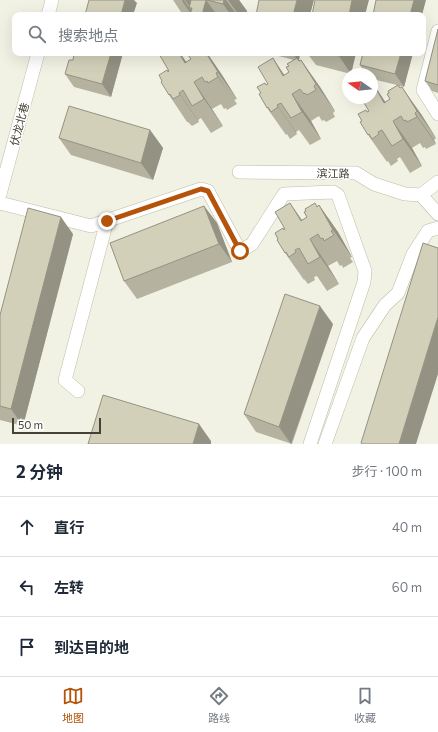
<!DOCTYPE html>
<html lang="zh">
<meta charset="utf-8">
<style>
:root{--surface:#fff;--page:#f6f6f7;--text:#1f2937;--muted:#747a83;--line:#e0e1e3;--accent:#b45309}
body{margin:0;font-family:Commissioner,"Noto Sans SC",sans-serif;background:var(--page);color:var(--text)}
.compass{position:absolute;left:342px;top:68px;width:36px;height:36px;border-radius:50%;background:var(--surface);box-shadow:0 4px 16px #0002;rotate:284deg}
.scale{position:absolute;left:12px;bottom:10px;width:89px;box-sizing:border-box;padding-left:4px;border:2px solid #444234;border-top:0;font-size:11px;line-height:14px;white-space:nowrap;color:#444234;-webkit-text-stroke:3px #fff;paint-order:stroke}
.stop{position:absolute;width:12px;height:12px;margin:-9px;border:3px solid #b45309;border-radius:50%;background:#fff}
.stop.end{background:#b45309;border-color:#fff;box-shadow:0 1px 4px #0008}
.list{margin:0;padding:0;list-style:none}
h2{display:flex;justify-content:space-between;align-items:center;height:52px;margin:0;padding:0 16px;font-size:17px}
h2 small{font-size:13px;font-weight:400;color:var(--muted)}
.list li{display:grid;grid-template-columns:26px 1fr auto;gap:12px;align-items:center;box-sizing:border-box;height:60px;padding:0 16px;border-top:1px solid var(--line)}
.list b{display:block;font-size:15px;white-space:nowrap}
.list em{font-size:13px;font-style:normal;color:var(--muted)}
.icon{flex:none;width:22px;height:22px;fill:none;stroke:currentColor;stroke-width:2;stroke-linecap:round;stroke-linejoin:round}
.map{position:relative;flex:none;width:438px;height:444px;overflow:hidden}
.search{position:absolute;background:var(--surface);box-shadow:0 4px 16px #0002;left:12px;right:12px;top:12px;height:44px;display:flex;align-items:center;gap:10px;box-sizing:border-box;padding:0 14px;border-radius:8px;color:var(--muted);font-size:15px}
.sheet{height:232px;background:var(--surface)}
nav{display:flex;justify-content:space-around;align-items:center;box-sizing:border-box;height:56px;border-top:1px solid var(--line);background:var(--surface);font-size:11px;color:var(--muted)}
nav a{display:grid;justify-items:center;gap:2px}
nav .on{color:var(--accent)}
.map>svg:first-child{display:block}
</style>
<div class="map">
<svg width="438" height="444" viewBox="0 0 438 444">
<rect width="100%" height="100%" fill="#f2f2e4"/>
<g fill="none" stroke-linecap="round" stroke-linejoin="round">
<g stroke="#bdbca7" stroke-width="14">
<g id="minor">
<path d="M48 15 52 0"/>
<path d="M438 31 423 90 438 114"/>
<path d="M239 172 356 173 374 184 405 194 421 195 438 214"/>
<path d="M0 194 38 53"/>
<path d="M421 195 438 182"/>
<path d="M0 203 91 226 201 189 208 191 240 251 252 244 284 194 333 192 338 195 365 271 364 282 310 444"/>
<path d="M78 391 65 380 107 221"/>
<path d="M325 444 363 338 385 305 398 293 413 254 428 231 438 228"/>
</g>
</g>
<use href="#minor" stroke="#fff" stroke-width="13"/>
</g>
<g fill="#b5b3a0">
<path d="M173 0H239L247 11 246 15H183Z"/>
<path d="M438 29V93L432 91 425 81Z"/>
<path d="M74 53H123L111 97 74 87 65 74 73 60Z"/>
<path d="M161 53H180L186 62 191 59 190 53H207L222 75 237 99 234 100 237 104 227 110 226 108 224 109 221 104 212 109 223 126 211 133 201 118 198 120 199 122 192 126 188 122H187L169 95 168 72 169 71Z"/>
<path d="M267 53H300L299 60 300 61 301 60 320 87 335 111 333 113 335 117 326 122 324 120 322 121 319 116 311 121 321 139 310 145 299 130 296 132 297 134 290 139 287 134 286 135 267 108 261 93 266 85 289 72V66L294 60Z"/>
<path d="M307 53H356L351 74 316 65Z"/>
<path d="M363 53H413L404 87 399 86 421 114 436 138 434 140 436 144 426 149 425 147 423 148 420 143 412 148 422 166 410 173 400 157 397 159 398 161 391 166 388 161 387 162 368 135 362 121 367 112 369 111 374 85 385 102 390 99 389 93 397 85 372 79V74H366L360 65Z"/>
<path d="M150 130 163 148 153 180 71 155 59 138Z"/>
<path d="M319 205 338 232 352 257 350 258 353 262 343 268 342 265 340 266 337 261 328 266 339 284 327 291 317 276 314 277 315 280 308 284 304 279V280L285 253 278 239 284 230 307 217 317 206Z"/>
<path d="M204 206 217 223 232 262 137 299 124 281Z"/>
<path d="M73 234 23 426 0 420V315Z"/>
<path d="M333 324 292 444 256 432 244 414Z"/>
</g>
<g fill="#949282">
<path d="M125 0H134L137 3 133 15H121Z"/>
<path d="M183 0H184L194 15H192L182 1Z"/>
<path d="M185 0H190L201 15H196Z"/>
<path d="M206 0 217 15H202Z"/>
<path d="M224 0H226L237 15H231L223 4Z"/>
<path d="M228 0H239L247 11 246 15H239Z"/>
<path d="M297 0H314L310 15H293Z"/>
<path d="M352 0H369L365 15H349Z"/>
<path d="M414 0H426L422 15H410Z"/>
<path d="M111 53H123L111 97 102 84Z"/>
<path d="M179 53H180L193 72 185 63Z"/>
<path d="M204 53H207L222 75 237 99Z"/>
<path d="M293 53H300L299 60 315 84 301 60 320 87 335 111 299 60 298 61Z"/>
<path d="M339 53H356L351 74 339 56Z"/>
<path d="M401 53H413L404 87 395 74Z"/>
<path d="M273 58 291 85 283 76Z"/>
<path d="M216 73 234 100 237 104 218 77Z"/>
<path d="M194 82 212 109 223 126 204 99Z"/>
<path d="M374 85 392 112 384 103Z"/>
<path d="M402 87 421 114 436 138 417 111Z"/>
<path d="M179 93 198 120 199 122 180 95Z"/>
<path d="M292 94 311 121 321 139 302 112Z"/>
<path d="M277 105 296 132 297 134 278 107Z"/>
<path d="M415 113 434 140 436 144 417 117Z"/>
<path d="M393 121 412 148 422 166 403 139Z"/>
<path d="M150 130 163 148 153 180 141 163Z"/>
<path d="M290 203 309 230 301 221Z"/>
<path d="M319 205 338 232 352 257 317 207 333 229Z"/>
<path d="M204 206 217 223 232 262 219 244Z"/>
<path d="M61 217 73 234 23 426 11 409Z"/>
<path d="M310 239 328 266 339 284 320 257Z"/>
<path d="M320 306 333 324 291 444 279 427Z"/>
<path d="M438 317V374L416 444H399Z"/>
<path d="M199 424 211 441V444H193Z"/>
</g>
<g fill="#d3d0ba" stroke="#949282">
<path d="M89 0H125L121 15H85Z"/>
<path d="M191 0H206L202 15H190L192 8H189Z"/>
<path d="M207 0H224L223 4Z"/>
<path d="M259 0H297L293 15H256Z"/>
<path d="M315 0H352L349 15H312Z"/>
<path d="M376 0H414L410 15H373Z"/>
<path d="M438 29V85L425 81Z"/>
<path d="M74 53H111L102 84 65 74 69 60H73Z"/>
<path d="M161 53H179L185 63 191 59 188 55 190 53H206L218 72 216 73 218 77 208 83 207 81 205 82 202 77 194 82 204 99 192 106 183 90 179 93 180 95 173 99 170 94 169 95 161 82 162 81 159 75 167 70 168 72 169 71 159 54Z"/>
<path d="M326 53H339V56Z"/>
<path d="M363 53H401L395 74 360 65Z"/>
<path d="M273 58 283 76 289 72 286 67 289 66 287 64 297 58 299 61 301 60 316 84 314 86 316 90 307 95 305 93 304 94 300 89 292 94 302 112 291 118 281 103 277 105 278 107 271 112 268 107 267 108 259 94 261 93 257 87 265 83 266 85 268 84 258 67Z"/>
<path d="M374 85 384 103 390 99 387 94 389 93 388 91 398 85 400 88 402 87 417 111 415 113 417 117 407 122 406 120 404 121 401 116 393 121 403 139 392 146 382 130 378 132 379 134 372 139 369 134 368 135 360 122 362 121 358 114 366 110 367 112 369 111 361 98H372V86Z"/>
<path d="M69 106 150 130 141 163 59 138Z"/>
<path d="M290 203 301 221 307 217 304 212 306 211 305 209 315 203 317 207 319 205 333 230 331 231 334 235 324 241 323 238 321 239 318 234 310 239 320 257 308 264 299 248 295 250 296 252 289 257 286 252 285 253 277 240 278 239 275 233 283 228 284 230 285 229 275 212Z"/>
<path d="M204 206 219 244 124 281 110 243Z"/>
<path d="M28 208 61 217 11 409 0 406V315Z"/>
<path d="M423 243 438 248V317L399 444H363L361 443Z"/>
<path d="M285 294 320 306 279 427 244 414Z"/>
<path d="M103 395 199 424 193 444H88Z"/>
</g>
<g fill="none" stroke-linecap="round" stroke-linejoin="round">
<path stroke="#b45309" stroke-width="5" d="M107 221 201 189 208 191 240 251"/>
</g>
<g text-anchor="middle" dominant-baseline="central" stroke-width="3" stroke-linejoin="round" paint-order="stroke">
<g font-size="11" fill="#444234" stroke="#fff">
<text transform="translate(19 124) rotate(-75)">伏龙北巷</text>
<text transform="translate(333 173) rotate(1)">滨江路</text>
</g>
</g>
</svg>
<svg class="compass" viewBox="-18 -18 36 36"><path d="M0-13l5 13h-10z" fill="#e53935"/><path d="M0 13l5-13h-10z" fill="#747a83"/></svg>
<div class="scale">50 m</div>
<div class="stop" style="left:240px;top:251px"></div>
<div class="stop end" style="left:107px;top:221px"></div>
<div class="search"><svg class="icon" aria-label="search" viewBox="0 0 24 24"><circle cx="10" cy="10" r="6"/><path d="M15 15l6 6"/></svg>搜索地点</div>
</div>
<section class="sheet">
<h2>2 分钟<small>步行 · 100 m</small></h2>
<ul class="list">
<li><svg class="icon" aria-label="ahead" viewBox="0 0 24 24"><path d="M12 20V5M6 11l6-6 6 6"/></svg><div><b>直行</b></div><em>40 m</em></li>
<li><svg class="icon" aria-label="left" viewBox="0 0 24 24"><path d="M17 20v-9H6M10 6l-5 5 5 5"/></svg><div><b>左转</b></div><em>60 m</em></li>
<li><svg class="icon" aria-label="arrive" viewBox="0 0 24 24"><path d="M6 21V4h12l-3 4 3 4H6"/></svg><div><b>到达目的地</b></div></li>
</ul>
</section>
<nav>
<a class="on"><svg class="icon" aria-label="map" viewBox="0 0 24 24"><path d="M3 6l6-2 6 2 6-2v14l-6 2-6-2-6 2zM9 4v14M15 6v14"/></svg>地图</a>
<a><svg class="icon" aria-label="directions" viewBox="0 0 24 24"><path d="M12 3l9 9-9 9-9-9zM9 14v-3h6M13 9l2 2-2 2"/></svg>路线</a>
<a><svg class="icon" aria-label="saved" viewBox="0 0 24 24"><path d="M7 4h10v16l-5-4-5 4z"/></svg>收藏</a>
</nav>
